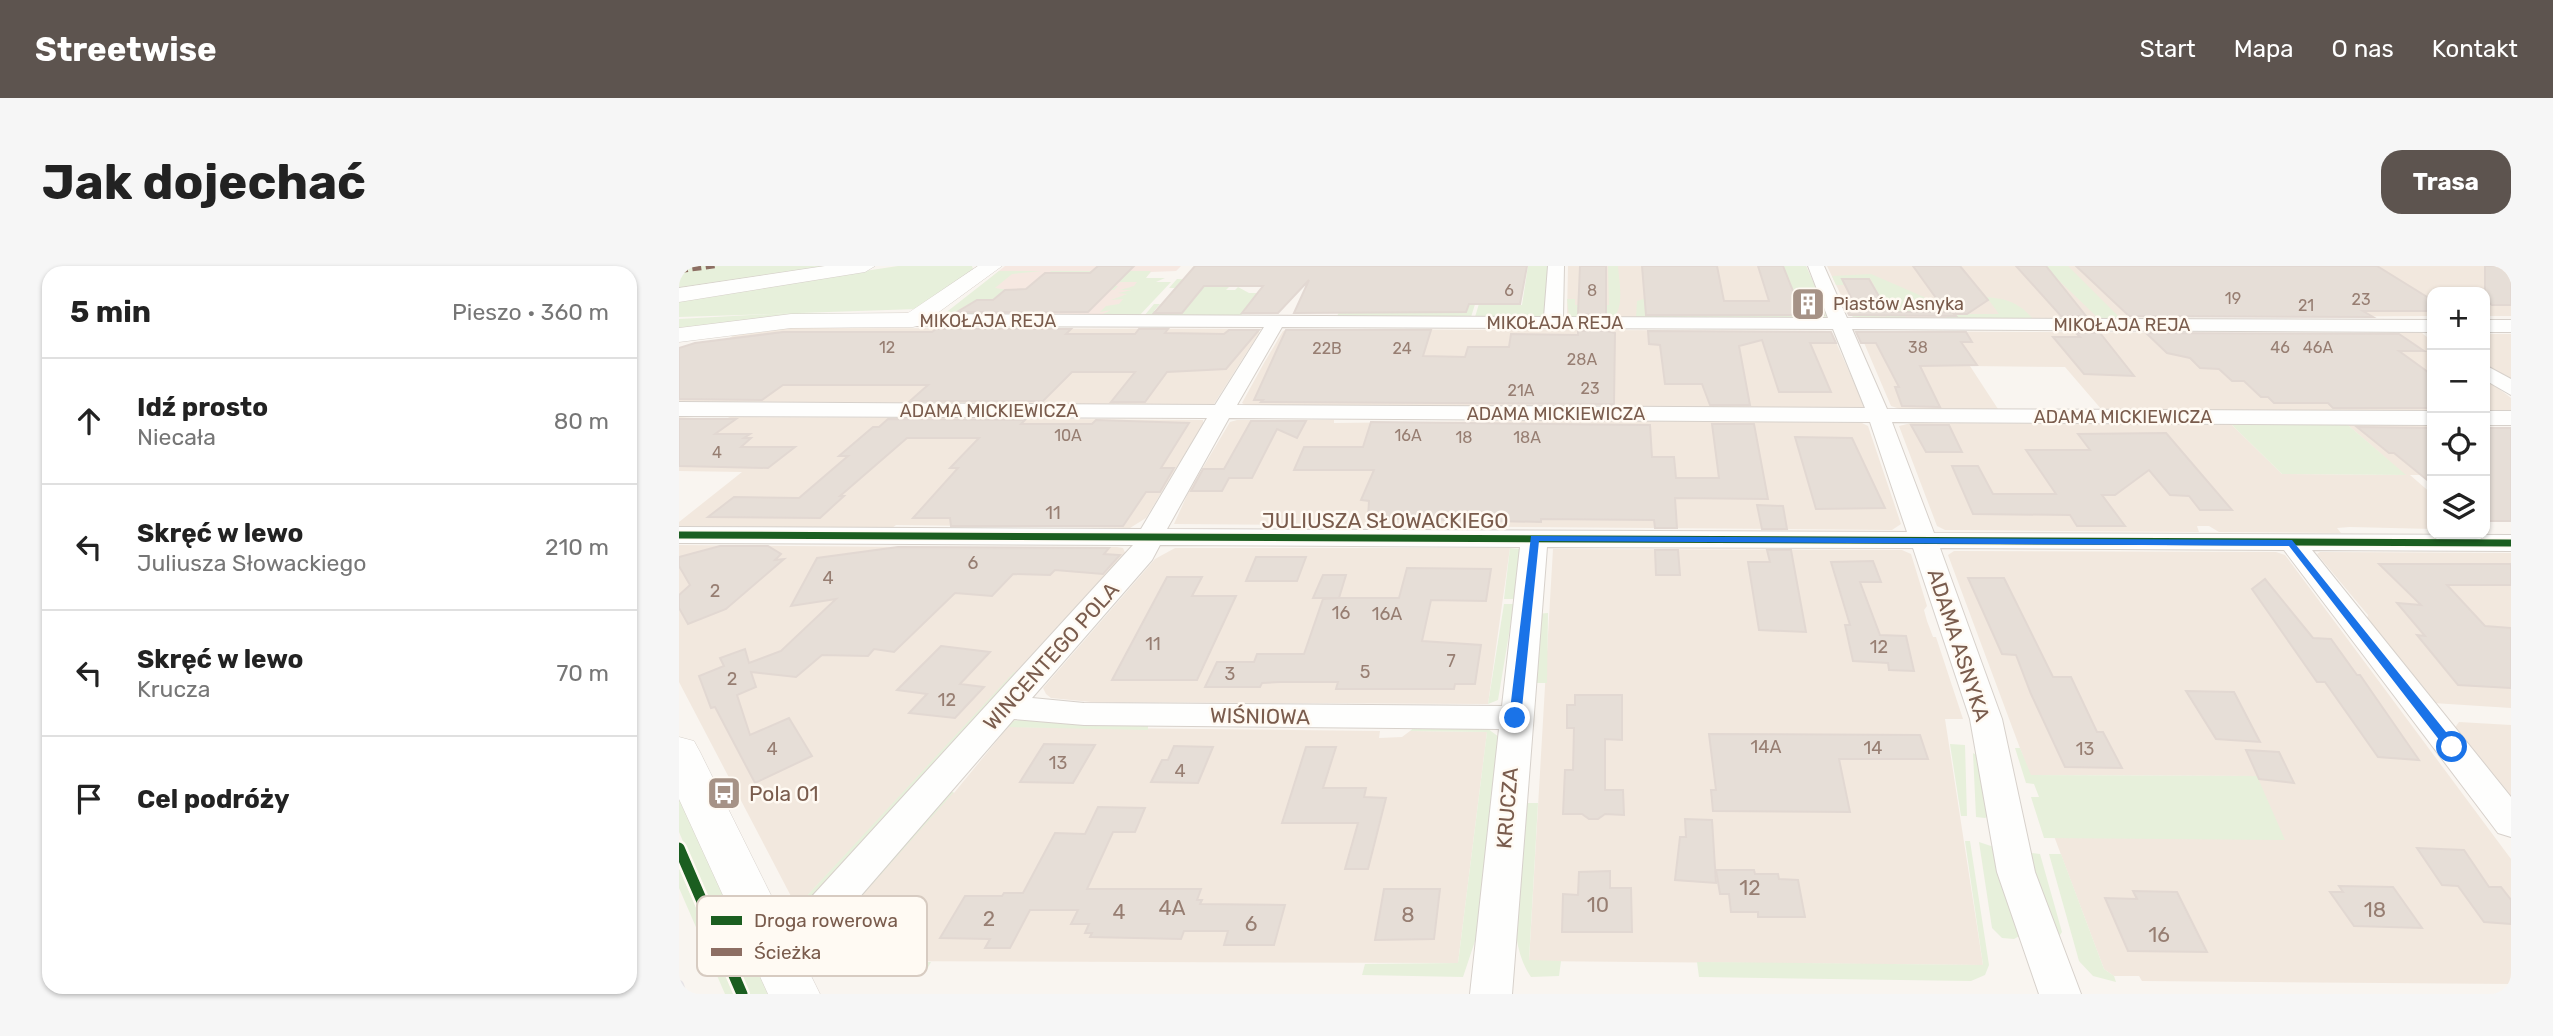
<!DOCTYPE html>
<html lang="pl">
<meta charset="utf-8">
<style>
:root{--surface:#fff;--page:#f6f6f6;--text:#222;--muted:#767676;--line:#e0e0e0;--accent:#5d544f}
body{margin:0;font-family:Rubik,sans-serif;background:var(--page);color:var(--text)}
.controls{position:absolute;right:21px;top:21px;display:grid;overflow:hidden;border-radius:14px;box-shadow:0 2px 5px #0004}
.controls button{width:63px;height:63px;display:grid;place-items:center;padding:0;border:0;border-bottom:2px solid var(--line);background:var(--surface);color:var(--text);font:35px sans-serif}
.stop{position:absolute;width:21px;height:21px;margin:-16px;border:5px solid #1a73e8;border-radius:50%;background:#fff}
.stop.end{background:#1a73e8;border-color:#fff;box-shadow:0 2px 7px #0008}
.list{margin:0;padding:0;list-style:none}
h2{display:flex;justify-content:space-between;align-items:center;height:91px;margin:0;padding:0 28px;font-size:30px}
h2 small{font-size:23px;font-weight:400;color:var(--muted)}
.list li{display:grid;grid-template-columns:46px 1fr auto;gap:21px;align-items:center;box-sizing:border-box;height:126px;padding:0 28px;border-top:2px solid var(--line)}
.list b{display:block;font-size:26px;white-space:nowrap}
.list p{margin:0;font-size:23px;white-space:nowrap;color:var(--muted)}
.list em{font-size:23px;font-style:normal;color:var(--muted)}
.icon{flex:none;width:38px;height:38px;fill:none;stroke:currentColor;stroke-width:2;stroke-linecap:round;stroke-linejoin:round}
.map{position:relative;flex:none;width:1832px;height:728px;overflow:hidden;border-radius:21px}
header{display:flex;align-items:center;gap:42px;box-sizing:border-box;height:98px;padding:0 35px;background:var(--accent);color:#fff}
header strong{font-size:33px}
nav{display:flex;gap:38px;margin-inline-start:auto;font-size:24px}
.intro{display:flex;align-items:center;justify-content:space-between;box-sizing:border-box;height:168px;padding:0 42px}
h1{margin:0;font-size:49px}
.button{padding:18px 32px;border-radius:21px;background:var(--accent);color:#fff;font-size:24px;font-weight:700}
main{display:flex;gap:42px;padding:0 42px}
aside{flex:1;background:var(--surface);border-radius:21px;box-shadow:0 2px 5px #0004}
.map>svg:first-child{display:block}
</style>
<header>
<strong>Streetwise</strong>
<nav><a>Start</a><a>Mapa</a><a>O nas</a><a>Kontakt</a></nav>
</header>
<div class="intro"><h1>Jak dojechać</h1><a class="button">Trasa</a></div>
<main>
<aside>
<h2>5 min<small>Pieszo · 360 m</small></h2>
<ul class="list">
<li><svg class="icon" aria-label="ahead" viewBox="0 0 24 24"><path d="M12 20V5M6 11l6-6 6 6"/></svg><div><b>Idź prosto</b><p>Niecała</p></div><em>80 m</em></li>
<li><svg class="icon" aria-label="left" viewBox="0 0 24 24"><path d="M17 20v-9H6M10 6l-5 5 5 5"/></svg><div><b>Skręć w lewo</b><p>Juliusza Słowackiego</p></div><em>210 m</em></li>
<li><svg class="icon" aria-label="left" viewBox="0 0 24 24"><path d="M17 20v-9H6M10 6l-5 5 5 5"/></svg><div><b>Skręć w lewo</b><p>Krucza</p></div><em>70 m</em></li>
<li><svg class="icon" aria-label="arrive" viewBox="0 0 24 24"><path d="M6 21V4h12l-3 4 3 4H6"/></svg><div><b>Cel podróży</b></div></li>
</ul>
</aside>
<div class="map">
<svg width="1832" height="728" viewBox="0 0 1832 728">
<rect width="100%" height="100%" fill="#f9f5f0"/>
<g fill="#f2e8de">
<path d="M889 0H1127L1148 50 895 52 888 49Z"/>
<path d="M1148 0H1832V50H1806V26H1753V50L1181 53 1171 48Z"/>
<path d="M108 62 580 63V67L535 138 529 139 0 135V94H15L55 69Z"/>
<path d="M609 63 1152 65 1186 141 1182 143 566 139 563 137 585 97 604 65Z"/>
<path d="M1180 65 1556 67 1563 72 1655 73 1647 67H1743L1753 75V145L1423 144 1386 101 1291 100 1319 143H1221L1212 140Z"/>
<path d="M1806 68H1832V115L1806 98Z"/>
<path d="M1806 112 1832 132V144H1806Z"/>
<path d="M0 151 44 154 51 151 524 154V158L467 252 451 262 217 259 213 262 0 260V256L63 206 0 205Z"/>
<path d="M558 154H655V157L915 154 1183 157 1189 160 1222 258 1213 264 495 258 510 225 551 156Z"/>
<path d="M1232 157 1552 158 1603 208 1726 209 1669 159H1753V209H1731L1753 228V263L1671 261 1658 262 1662 267 1540 266 1530 260H1518L1520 266 1266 264 1258 260 1220 160Z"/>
<path d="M0 279 228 281 226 283 407 286 413 281H438L444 282 447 289 127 631 114 634 0 416Z"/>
<path d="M496 282H831L809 438 412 436 372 432 367 428 364 422 476 293Z"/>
<path d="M874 283 1223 284 1232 288 1248 340 1245 344 1248 355 1254 371H1257L1284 453H1266L1304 699 850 695Z"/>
<path d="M1275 285 1597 286 1606 289 1832 593V718L1463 715 1460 710H1435L1425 703 1375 570 1438 572 1578 510 1351 509 1269 289Z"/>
<path d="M1641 286 1832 287V442L1754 437 1688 353 1689 349 1638 288Z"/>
<path d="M1780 456 1832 459V535L1775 463Z"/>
<path d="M329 461 701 465 700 472 723 471 731 465 808 466 779 697 159 695 150 667 271 527H275Z"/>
</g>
<path fill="#f6e8e1" d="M326 0H502L497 5 472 6 430 49H266Z"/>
<g fill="#e7f0db">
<path d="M0 0H156L0 24Z"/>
<path d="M219 0H293L294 3 238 43 0 51V33Z"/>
<path d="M849 0H870L867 50 796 51 802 31 814 32 813 39H843Z"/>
<path d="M929 0H939C940 15 946 41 934 52L890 51 888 33H896V39H930Z"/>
<path d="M1104 0H1127L1137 22 1114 25Z"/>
<path d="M1365 0H1389L1441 52C1426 55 1391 58 1379 47L1397 52 1418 51Z"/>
<path d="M320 5H363L333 8 316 22 329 24 314 34H298L281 43 294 44 301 49 265 48Z"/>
<path d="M372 5H472L467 12H486L477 16H492L460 50 422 49 432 44 421 46 427 40 440 38 444 33 432 34 448 28 439 27 453 24H441L455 20 458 16H433L431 19 439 20 435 24H397L370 7Z"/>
<path d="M1192 8 1245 31 1256 48 1225 46 1227 53 1174 51 1171 48 1207 51 1205 47 1180 45H1209L1191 12H1162L1165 19H1157L1153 10Z"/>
<path d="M498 13 555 16 547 24H556L559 21 570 27H595L587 40H568L561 51 465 50 475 38H481L475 45H505L528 17 501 16 496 22H490Z"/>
<path d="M1280 31 1258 33 1268 48H1320L1309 33 1285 31C1315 31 1335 30 1354 53H1269L1250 33Z"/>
<path d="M668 32 790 35 798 32 792 51 658 50Z"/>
<path d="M968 32 983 34 966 35 967 46H1147L1148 50 1144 53 957 51 958 35Z"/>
<path d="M110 47H225L0 66V53Z"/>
<path d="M1552 158 1669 159 1727 209 1603 208Z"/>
<path d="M831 282 841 283 843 291 836 333H825Z"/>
<path d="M825 338H835L819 434 809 438Z"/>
<path d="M869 347 868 417H854L856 348Z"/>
<path d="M335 406 343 409 133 637 125 633Z"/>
<path d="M341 454 469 460V464L329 461 300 494 294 493 331 455Z"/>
<path d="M737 460H805L820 471 801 660 784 711 683 709 686 698 779 697 808 466 731 465Z"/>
<path d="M1271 478 1286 479 1288 550H1282Z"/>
<path d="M1336 482H1341L1352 509 1578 510 1606 574 1365 572 1352 531H1360L1355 518 1347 517Z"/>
<path d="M1294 487 1299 490 1309 550 1306 552 1297 551Z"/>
<path d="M268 526H275L150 667 159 695 252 696 247 705 147 702 141 695 146 679 142 670Z"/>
<path d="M0 527 90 728H69L0 566Z"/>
<path d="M842 537H859L850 694 882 695 880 710 852 711C823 670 839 587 842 537Z"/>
<path d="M1286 575H1291L1310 699 1306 709 1292 715 1020 711 1018 696 1304 699Z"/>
<path d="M1300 576 1315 581 1342 669 1335 673 1323 672 1313 662Z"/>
<path d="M1352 587 1361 588 1383 666 1377 675 1356 618Z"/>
<path d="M1370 588H1382L1425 703 1435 710 1437 716 1414 710 1400 695Z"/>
<path d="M0 602 54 728H46L0 622Z"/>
</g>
<g fill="#e6ded7" stroke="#e2d8d2" stroke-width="2">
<path d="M419 0H455L409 46H278L298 34H314L326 24 347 23 366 7H411Z"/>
<path d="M516 0H848L841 38H790L787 46 615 47 630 14 599 47H563L584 20H525L503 47H475Z"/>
<path d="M901 0H927V49L899 48Z"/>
<path d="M963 0H1038L1045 35H1090L1079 0H1104L1118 35H1140L1145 49H967Z"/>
<path d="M1234 0H1281L1309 34 1288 48H1275L1277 50 1170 49 1163 35H1174L1163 13H1190L1209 46H1267Z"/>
<path d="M1337 0H1367L1407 50H1382Z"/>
<path d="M1397 0H1698L1753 34V45H1684L1694 51 1450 50Z"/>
<path d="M1806 0H1832V39H1813L1806 34Z"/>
<path d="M257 63H392L387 68H456L460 63H489L486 67 545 68 550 64H580L547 103 488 106 466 136H432L456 106H393L364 135H231L249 119H104L83 134 0 133V82L16 77 104 66H253Z"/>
<path d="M607 64H752L744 90 786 91 789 81H830L832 68 899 69V65H927L936 67 935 138 582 136 584 134H575Z"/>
<path d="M969 65 1152 66 1157 77H1131L1152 126H1100L1083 74 1060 80 1071 139H1031L1023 118H986L981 79 970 78Z"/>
<path d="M1177 66H1287L1293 76H1282L1298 99 1241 100 1261 141 1223 140 1216 121H1220L1197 77H1182Z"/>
<path d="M1397 67H1421L1455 110 1405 108 1374 71H1401Z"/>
<path d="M1467 67 1720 68 1745 85H1720L1753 109V142H1654L1649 137H1595L1589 131H1582L1565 115H1553L1540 103 1521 102 1511 92 1488 87Z"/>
<path d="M0 153H57L36 168H71L65 172H72L62 181H116L89 202 0 200Z"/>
<path d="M209 153 346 154 342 158H413L417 154 510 157 482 202H495L481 226H467L444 260H272L271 252H234L279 202H271L300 172H228L161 230H165L141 252 29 251 55 231 120 232 169 190H160L194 161H200Z"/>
<path d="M572 155H627L618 172 598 163 573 212H550L543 225H512L524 203H545Z"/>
<path d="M692 156 971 159 973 191H995L997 212H1040L1033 158H1075L1089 233 996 232 998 262H976L975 254 862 253V256L689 252 690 235 682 234 695 204H615L625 181H684Z"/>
<path d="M1232 159H1270L1283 186H1247Z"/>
<path d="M1678 161 1753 162V218L1715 187H1710Z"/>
<rect x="1806" y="162" width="26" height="93"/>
<path d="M1487 167 1553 244H1521L1510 230 1491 229 1470 204 1436 229H1423L1446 260H1398L1391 249 1294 248 1273 200H1299L1314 228H1377L1347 184H1411L1399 168Z"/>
<path d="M1116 171 1173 172 1206 242 1137 243Z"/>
<path d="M1078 239 1104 240 1108 263H1083Z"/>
<path d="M41 280H89L102 288 96 294 105 293 47 343 9 358 0 342V329L11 319 0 300V291Z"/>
<path d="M219 281 430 282 425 288 441 289 424 308 376 304 371 309 334 308 313 330 276 327 215 386 195 383 189 390 143 389 117 411 72 406 77 421 58 429 71 469 110 452 133 490 76 517 36 441 32 442 20 410 45 400 41 392 66 383 70 397 102 385 157 333 112 340 138 292Z"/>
<path d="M976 284H999L1001 309H977Z"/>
<path d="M1088 284H1112L1127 366 1080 364 1069 296H1091Z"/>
<path d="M577 291H627L618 315H567Z"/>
<path d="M1194 295 1202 316H1181L1201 369 1227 370 1235 405 1210 404 1209 397 1174 395 1166 359H1171L1152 296Z"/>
<path d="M1700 298H1832V319H1768L1806 360 1832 362V422L1779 419 1738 369 1746 370 1718 337 1742 339Z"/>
<path d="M728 302 812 303 807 335 752 334 743 375 802 379 796 418H776L775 423H657L659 416H601L583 417 581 421H526L538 396H575L578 388H625L644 333 659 332H634L644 309H667L660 332H720Z"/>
<path d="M488 311H523L513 330H557L518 414H433Z"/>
<path d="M1289 312H1325L1374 411H1392L1418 466H1424L1443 502 1386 501 1352 428 1337 389 1323 388Z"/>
<path d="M1586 313 1634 372 1652 373 1678 409H1681L1740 494 1699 491 1646 416H1638L1573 323Z"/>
<path d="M262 380 311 386 281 418 305 421 276 452 230 447 248 428 218 424Z"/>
<path d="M1507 425 1555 426 1581 476 1537 473Z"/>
<path d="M896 429H943V474L926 473V524H944L945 549 926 548 919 553H910L903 548H884L886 504H894L895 462H888V439H896Z"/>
<path d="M1030 468 1241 469 1249 493H1160L1171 546 1034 545 1032 524H1037Z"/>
<path d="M365 478 416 479 394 517 341 516Z"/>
<path d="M495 480 534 481 519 517 472 516 483 494H489Z"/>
<path d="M627 481H657L644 522H687L685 531 707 532 689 603H666L679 557H603Z"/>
<path d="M1567 484 1600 486 1615 517 1580 513Z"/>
<path d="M419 541 466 542 456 566H434L408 623H522L518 634H523L521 638 606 639 595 679H545L549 665H505L502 673 411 671 413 667H406L410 658H392L399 644H351L331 682H306L311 673 261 672 286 630H323L325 627H344L376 567 406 568Z"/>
<path d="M1006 553 1033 554 1037 617 996 614 1001 571H1007Z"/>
<path d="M1738 582 1785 584 1810 621H1822L1832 634V658L1805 656 1779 620 1763 619Z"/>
<path d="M1037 604H1075L1076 608H1099L1100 613 1119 614 1126 651H1079V646H1052L1050 628H1041Z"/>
<path d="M931 605V622H952L953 666H883L884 628 899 629 900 606Z"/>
<path d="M1660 620 1714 621 1743 662 1675 660 1651 626H1664Z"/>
<path d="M705 623H761L755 673 696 674Z"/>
<path d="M1454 625 1498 626 1528 686 1449 685 1426 632 1458 633Z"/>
</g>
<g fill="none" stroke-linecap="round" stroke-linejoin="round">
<g stroke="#d7d1cb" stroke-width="2">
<g id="minor">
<path d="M869 0H885L884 51 1149 52 1129 0H1145L1168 52 1753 54V66L1173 63 1208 143 1753 145V159L1213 156 1255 267 1832 269V285L1633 284 1832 531V571L1819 567 1605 284 1261 282 1323 453 1356 606 1402 728H1360L1318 606 1291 453 1234 282 868 281 833 728H791L820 463 405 459 335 453 153 663 109 697 94 702 79 697 73 684 79 671 125 639 454 279 0 277V261L462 263 528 152 0 150V136L536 139 585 61 234 60 225 54 234 48 865 51ZM603 61 1154 63 1186 142 558 139ZM550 152 1191 156 1228 266 488 263ZM481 279 841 281 823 440 405 437 353 432 473 294Z"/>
<rect x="1806" y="54" width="26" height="12"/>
<path d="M1806 99 1832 113V129L1806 114Z"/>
<rect x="1806" y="145" width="26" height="14"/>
</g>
</g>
<g stroke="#d7d1cb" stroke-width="1">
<g id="tertiary">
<path d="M146 0H196L186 6 0 36V22Z"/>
<path d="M299 0H323L242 59 234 61 112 62 0 76V62L112 48 229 47Z"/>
<path d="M0 471 15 475 21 486 141 728H89L0 533Z"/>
</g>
</g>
<use href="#minor" fill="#fefefd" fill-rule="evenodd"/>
<use href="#tertiary" fill="#fefefd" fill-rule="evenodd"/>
<g stroke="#e6e3e7" stroke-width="10">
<path id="rail" d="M0 719 3 728"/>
</g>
<use href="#rail" stroke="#fffaf3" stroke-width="7" stroke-dasharray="20" stroke-linecap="butt"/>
<path stroke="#8d6e63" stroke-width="4.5" stroke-dasharray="9 4.5" stroke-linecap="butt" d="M0 5 36 0"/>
<g stroke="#fffaf3" stroke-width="10">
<path id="cycleway-far1" d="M0 269 1832 277"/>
</g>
<g stroke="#fffaf3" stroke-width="16">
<path id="cycleway" d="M0 582 63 728"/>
</g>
<use href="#cycleway-far1" stroke="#1b5e20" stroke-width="7"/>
<use href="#cycleway" stroke="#1b5e20" stroke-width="11"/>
</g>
<path fill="#1a73e8" d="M852 270 1613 274 1779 481 1778 484H1768L1610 280 860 275 842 452 836 456 830 452Z"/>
<defs>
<g id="building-square" transform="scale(1.75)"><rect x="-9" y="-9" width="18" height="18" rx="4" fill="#a69286" stroke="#fffaf3"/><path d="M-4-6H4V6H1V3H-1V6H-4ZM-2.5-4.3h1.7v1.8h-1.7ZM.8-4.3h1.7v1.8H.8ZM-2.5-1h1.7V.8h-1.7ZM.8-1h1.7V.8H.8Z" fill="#fff"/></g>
<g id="bus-square" transform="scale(1.75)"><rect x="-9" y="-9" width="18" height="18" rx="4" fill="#a69286" stroke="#fffaf3"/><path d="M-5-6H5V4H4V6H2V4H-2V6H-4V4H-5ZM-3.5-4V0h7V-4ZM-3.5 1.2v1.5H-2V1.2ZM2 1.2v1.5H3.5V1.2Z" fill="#fff"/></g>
</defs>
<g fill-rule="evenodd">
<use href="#building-square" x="1129" y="38"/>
<use href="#bus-square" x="45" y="527"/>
</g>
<g text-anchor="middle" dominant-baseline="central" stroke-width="5" stroke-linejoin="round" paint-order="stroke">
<g font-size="16" fill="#977e72">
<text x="830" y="24">6</text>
<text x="913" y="24">8</text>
<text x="1554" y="32">19</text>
<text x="1682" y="33">23</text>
<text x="1627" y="39">21</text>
<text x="208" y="81">12</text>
<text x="1239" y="81">38</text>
<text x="1601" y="81">46</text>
<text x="1639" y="81">46A</text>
<text x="648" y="82">22B</text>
<text x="723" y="82">24</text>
<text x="903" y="93">28A</text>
<text x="911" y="122">23</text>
<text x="842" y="124">21A</text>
<text x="389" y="169">10A</text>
<text x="729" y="169">16A</text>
<text x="785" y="171">18</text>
<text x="848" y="171">18A</text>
<text x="38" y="186">4</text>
</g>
<g font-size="18" fill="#7a5c4d" stroke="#fffaf3" text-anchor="start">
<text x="1154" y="38">Piastów Asnyka</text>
</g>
<g font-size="18" fill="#7a5c4d" stroke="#fffaf3">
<text x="309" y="55">MIKOŁAJA REJA</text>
<text x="876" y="57">MIKOŁAJA REJA</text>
<text x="1443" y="59">MIKOŁAJA REJA</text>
<text x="310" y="145">ADAMA MICKIEWICZA</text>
<text x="877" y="148">ADAMA MICKIEWICZA</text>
<text x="1444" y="151">ADAMA MICKIEWICZA</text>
</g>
<g font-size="18" fill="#977e72">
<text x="374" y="247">11</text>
<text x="294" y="297">6</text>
<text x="149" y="312">4</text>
<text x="36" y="325">2</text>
<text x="662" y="347">16</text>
<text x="708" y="348">16A</text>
<text x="474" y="378">11</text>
<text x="1200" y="381">12</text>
<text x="772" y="395">7</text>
<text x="686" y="406">5</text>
<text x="551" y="408">3</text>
<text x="53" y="413">2</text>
<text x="268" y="434">12</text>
<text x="1087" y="481">14A</text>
<text x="1194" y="482">14</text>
<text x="93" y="483">4</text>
<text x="1406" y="483">13</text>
<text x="379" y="497">13</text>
<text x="501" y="505">4</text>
</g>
<g font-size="21" fill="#7a5c4d" stroke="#fffaf3">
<text x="706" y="254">JULIUSZA SŁOWACKIEGO</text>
<text transform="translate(1280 379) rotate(72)">ADAMA ASNYKA</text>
<text transform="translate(372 390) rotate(-48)">WINCENTEGO POLA</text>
<text transform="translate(581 450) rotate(1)">WIŚNIOWA</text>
<text transform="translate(828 542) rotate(-85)">KRUCZA</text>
</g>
<g font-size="21" fill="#7a5c4d" stroke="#fffaf3" text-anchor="start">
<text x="70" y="527">Pola 01</text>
</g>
<g font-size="21" fill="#977e72">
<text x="1071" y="621">12</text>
<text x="919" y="638">10</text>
<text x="493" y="641">4A</text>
<text x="1696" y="643">18</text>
<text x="440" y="645">4</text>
<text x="729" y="648">8</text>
<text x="310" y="652">2</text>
<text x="572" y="657">6</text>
<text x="1480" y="668">16</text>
</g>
</g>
<rect x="18" y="630" width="230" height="80" rx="10" fill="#fffaf3" stroke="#d7cbc1" stroke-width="2"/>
<rect x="32" y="650" width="31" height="9" fill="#1b5e20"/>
<rect x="32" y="682" width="31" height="8" fill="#8d6e63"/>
<g font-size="19" fill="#7a5c4d">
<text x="75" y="661">Droga rowerowa</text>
<text x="75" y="693">Ścieżka</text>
</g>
</svg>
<div class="controls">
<button>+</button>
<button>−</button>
<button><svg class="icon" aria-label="locate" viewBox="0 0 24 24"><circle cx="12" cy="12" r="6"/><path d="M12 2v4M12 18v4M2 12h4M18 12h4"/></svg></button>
<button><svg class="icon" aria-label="layers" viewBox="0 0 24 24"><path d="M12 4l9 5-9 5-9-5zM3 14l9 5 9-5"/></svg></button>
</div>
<div class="stop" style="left:1773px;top:481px"></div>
<div class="stop end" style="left:836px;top:452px"></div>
</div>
</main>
